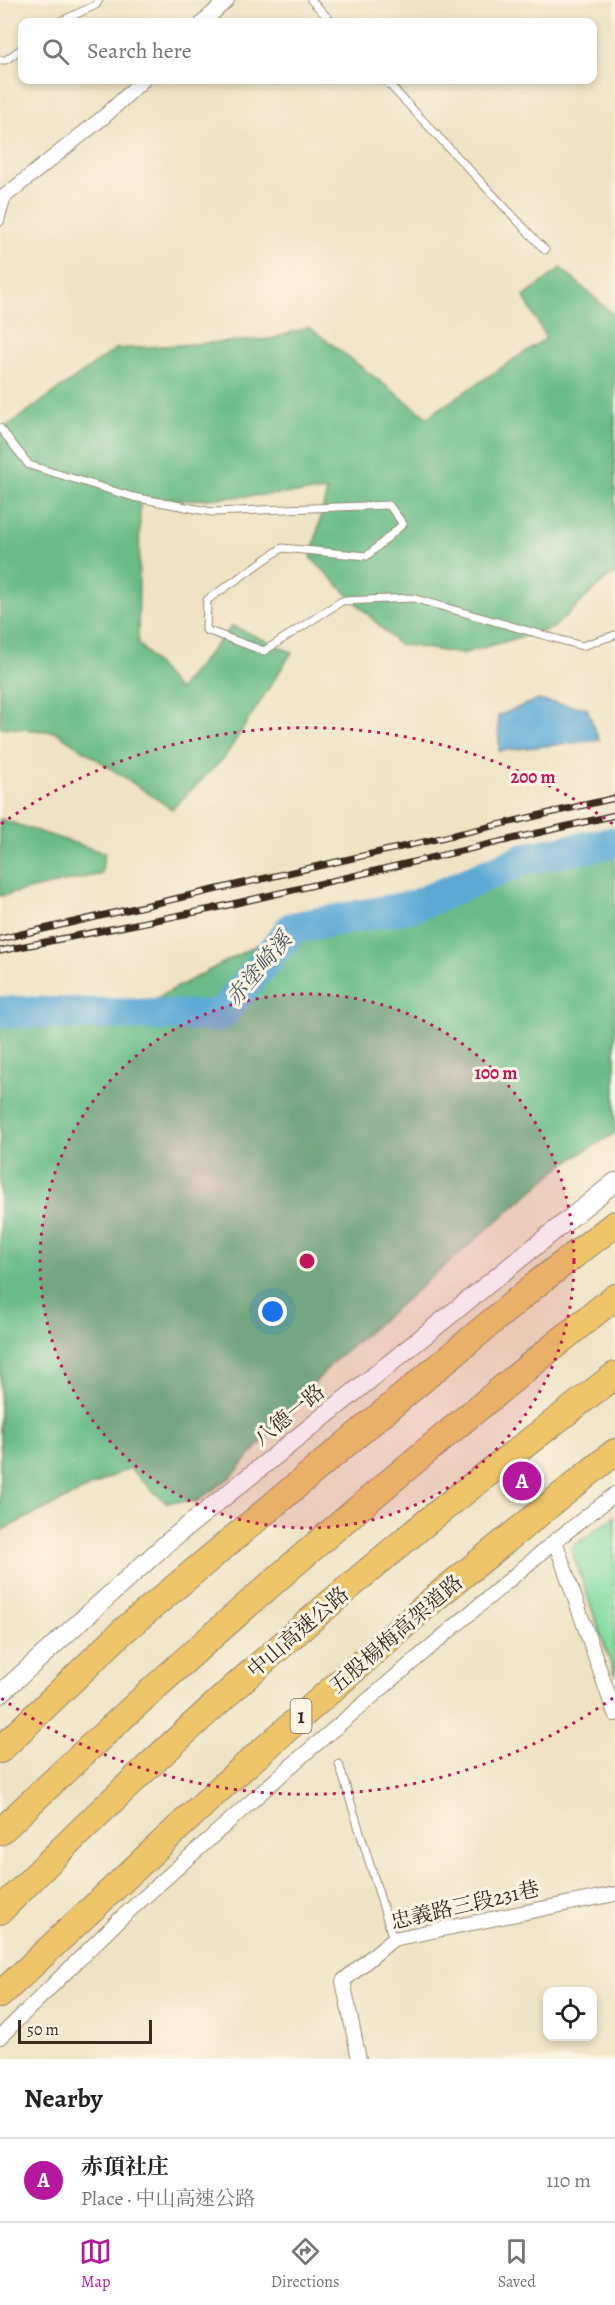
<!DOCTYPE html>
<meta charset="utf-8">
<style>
:root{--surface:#fff;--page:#f2f2f2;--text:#222;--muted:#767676;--line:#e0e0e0;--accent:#b5179e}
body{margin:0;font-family:Alegreya,"Noto Serif TC",serif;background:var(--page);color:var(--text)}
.controls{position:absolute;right:18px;bottom:18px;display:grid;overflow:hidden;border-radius:12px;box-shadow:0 3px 9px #0003}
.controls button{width:54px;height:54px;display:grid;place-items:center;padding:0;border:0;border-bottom:2px solid var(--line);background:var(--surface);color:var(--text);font:30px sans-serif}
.scale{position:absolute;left:18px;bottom:15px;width:134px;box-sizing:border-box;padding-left:6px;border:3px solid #3b2a1e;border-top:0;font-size:16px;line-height:21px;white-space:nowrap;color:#3b2a1e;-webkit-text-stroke:4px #fcf5e5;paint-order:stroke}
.you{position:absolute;left:273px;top:1312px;width:21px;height:21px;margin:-15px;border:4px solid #fff;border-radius:50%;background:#1a73e8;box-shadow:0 0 0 9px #1a73e833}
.badge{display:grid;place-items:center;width:39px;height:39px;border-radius:50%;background:var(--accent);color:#fff;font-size:20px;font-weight:700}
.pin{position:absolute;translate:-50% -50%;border:3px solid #fff;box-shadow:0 2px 6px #0006}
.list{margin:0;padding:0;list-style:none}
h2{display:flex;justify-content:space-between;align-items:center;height:78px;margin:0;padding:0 24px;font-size:26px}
h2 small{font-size:20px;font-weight:400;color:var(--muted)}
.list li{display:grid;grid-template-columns:39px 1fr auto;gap:18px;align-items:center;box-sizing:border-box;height:84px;padding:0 24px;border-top:2px solid var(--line)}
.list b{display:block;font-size:22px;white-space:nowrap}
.list p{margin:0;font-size:20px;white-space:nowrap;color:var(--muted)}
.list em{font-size:20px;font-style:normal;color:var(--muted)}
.icon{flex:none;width:33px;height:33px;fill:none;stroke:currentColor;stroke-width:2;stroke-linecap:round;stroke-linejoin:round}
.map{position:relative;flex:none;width:615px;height:2059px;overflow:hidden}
.search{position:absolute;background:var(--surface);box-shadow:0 3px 9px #0003;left:18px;right:18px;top:18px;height:66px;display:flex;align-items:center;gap:15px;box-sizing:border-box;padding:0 21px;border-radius:12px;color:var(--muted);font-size:22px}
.sheet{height:162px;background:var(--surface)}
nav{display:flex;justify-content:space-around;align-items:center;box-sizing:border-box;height:84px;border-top:2px solid var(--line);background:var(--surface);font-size:16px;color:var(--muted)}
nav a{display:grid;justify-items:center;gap:3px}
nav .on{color:var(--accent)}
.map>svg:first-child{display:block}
</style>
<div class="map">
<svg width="615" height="2059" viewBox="0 0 615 2059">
<rect width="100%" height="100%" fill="#fcf5e5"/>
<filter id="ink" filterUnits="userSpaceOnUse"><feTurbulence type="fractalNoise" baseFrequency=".0167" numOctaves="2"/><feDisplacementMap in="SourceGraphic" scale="12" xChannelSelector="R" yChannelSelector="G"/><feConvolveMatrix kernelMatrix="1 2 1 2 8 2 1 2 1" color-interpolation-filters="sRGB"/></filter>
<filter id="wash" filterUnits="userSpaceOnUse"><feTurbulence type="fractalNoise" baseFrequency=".008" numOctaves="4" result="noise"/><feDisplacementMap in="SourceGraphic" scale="24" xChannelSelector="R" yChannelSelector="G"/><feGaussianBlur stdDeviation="1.35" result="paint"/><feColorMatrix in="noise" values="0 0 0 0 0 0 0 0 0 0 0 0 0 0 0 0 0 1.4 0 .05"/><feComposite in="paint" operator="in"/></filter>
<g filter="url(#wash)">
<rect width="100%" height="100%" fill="#efe3c4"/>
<path fill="#82dba1" stroke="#5e8260" stroke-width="1.5" d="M615 1516V1676L571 1548Z"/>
<g fill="#69bb87" stroke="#527252" stroke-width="1.5">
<path d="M561 268 615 316V575L606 579 553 628 461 654 398 644 311 558 327 491 140 503 138 643 178 690 232 626 292 652 224 758 172 809 56 732 0 727V431L116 349 270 339 309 327 427 417 546 338 524 297Z"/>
<path d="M0 819 105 853 101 874 0 896Z"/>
<path d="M615 830V1133L562 1165 332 1363 232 1476 197 1501 165 1502 129 1468 0 1531V1017L140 1007 268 939 514 870Z"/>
</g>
<path fill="#5ba9d5" stroke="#4b6a7a" stroke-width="1.5" d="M536 700 587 708 599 740 499 751 498 716Z"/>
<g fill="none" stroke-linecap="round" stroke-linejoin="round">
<path stroke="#5ba9d5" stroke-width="32" d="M0 1012 220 1016 292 928 414 906 527 858 615 842"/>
</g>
</g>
<g filter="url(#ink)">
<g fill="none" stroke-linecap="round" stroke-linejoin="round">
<g stroke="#958671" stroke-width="9">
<g id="service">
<path d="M311 0 332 22"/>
<path d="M59 22 96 5 99 0"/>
<path d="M0 60H6L22 48"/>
<path d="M385 80 545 250"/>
<path d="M0 222 7 198"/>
<path d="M0 428 29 465 133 497 212 512 389 505 403 524 367 556 282 548 207 600 206 630 264 651 342 601 412 598 582 646 615 635"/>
<path d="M339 1764 393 1939"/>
</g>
</g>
<g stroke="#958671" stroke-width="16">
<g id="minor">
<path d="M203 22 227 0"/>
<path d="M0 200 106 115 143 80"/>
<path d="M555 1541 615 1714"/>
<path d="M0 2037 120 1919 301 1757 555 1541 615 1494"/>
<path d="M359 2059 343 1981 393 1939 615 1894"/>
</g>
</g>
<g stroke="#958671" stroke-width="20">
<path id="tertiary" d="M0 1694 168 1542 615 1182"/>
</g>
<g stroke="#958671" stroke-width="28">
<g id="motorway">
<path d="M0 1750 123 1631 539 1282 615 1224"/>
<path d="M0 1832C196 1644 403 1466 615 1297"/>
<path d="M0 1911C128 1781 264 1657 405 1540 473 1483 545 1430 615 1375"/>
<path d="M0 1995 226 1783 436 1597 615 1452"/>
</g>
</g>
<use href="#service" stroke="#fff" stroke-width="7"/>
<use href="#minor" stroke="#fff" stroke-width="14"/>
<use href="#tertiary" stroke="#fff" stroke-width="18"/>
<use href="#motorway" stroke="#eec569" stroke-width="26"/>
<g stroke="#3b2a1e" stroke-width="7">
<g id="rail">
<path d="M0 939 615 798"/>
<path d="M0 951 211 909 615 815"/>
</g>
</g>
<use href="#rail" stroke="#fcf5e5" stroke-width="4.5" stroke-dasharray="14" stroke-linecap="butt"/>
</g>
</g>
<circle cx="307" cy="1261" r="267" fill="#c2185b" fill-opacity=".12"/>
<g fill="none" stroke="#c2185b" stroke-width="3" stroke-dasharray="3 6">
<circle cx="307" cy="1261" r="267"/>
<path d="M613 1698A534 534 0 0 1 1 1698M1 824A534 534 0 0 1 613 824"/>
</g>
<g text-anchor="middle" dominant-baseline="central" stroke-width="6" stroke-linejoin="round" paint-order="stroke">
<rect fill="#fcf5e5" stroke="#75675a" stroke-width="1.5" x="290.5" y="1699" width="21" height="34" rx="4.5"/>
<g font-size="20" font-weight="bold" fill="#3b2a1e">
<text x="301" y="1716">1</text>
</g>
<g font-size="21" fill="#3b2a1e" stroke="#fcf5e5">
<text transform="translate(289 1415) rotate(-39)">八德一路</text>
<text transform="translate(298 1632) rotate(-41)">中山高速公路</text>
<text transform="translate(396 1634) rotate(-41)">五股楊梅高架道路</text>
<text transform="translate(465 1905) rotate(-13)">忠義路三段231巷</text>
</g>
<g font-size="22" font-style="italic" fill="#46565e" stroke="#fcf5e5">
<text transform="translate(259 969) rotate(-50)">赤塗崎溪</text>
</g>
</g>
<circle cx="307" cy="1261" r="9" fill="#c2185b" stroke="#fcf5e5" stroke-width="3"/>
<g font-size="18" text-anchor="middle" font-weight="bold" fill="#c2185b" stroke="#fcf5e5" stroke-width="6" stroke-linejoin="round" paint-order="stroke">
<text x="533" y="783">200 m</text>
<text x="496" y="1079">100 m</text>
</g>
</svg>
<div class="controls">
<button><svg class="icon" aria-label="locate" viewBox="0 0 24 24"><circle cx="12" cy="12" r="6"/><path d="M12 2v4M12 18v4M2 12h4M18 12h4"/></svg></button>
</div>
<div class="scale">50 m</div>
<div class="you"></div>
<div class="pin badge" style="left:522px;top:1481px">A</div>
<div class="search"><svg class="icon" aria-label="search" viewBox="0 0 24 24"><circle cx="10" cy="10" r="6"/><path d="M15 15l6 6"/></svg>Search here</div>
</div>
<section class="sheet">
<h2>Nearby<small></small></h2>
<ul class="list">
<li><span class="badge">A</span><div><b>赤頂社庄</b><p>Place · 中山高速公路</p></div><em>110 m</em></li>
</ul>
</section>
<nav>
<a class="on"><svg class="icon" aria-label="map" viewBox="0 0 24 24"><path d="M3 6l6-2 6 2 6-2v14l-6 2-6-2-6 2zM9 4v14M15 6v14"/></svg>Map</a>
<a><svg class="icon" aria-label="directions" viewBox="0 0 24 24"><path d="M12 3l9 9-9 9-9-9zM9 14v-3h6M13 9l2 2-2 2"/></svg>Directions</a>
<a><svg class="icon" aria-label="saved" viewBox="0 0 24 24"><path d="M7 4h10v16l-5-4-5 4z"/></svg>Saved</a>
</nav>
